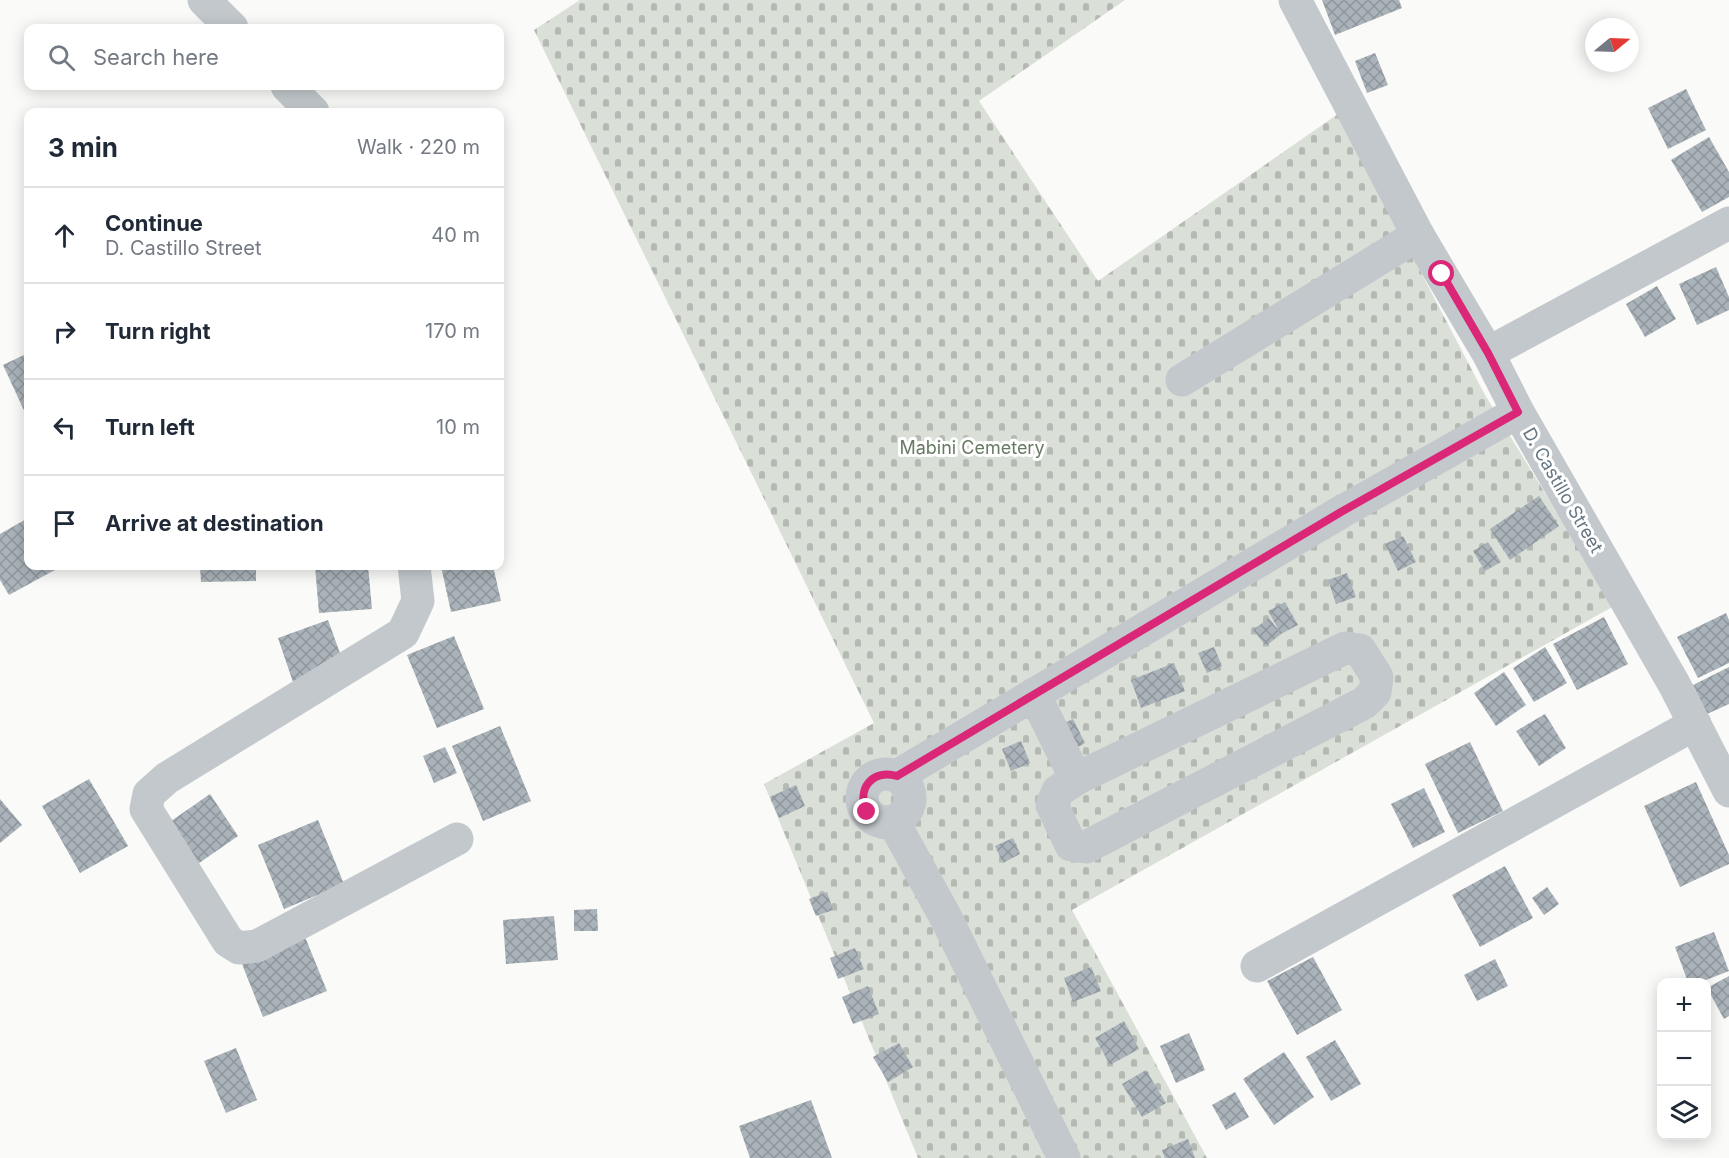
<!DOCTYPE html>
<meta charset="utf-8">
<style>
:root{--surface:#fff;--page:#f2f2f3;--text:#1f2937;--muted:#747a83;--line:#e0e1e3}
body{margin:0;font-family:Inter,sans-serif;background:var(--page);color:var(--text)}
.controls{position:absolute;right:18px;bottom:18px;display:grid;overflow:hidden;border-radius:12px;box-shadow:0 3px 15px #0003}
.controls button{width:54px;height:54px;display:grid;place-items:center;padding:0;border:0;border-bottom:2px solid var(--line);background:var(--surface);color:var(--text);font:30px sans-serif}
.compass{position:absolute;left:1585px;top:18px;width:54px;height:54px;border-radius:50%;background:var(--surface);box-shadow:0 3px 15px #0003;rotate:71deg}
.stop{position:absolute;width:18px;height:18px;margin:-14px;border:4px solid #db2777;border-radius:50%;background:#fff}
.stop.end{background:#db2777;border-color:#fff;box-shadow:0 2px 6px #0008}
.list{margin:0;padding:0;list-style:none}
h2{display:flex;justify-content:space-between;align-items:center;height:78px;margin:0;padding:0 24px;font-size:26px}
h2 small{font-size:20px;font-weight:400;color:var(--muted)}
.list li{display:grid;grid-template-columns:39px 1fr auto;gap:18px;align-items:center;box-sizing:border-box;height:96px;padding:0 24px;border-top:2px solid var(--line)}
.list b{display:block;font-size:22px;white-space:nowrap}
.list p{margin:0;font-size:20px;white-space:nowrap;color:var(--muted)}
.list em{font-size:20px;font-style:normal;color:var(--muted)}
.icon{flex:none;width:33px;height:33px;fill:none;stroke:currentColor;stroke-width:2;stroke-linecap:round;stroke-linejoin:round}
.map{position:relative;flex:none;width:1729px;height:1158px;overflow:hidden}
.search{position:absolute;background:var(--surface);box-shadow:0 3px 15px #0003;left:24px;top:24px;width:480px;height:66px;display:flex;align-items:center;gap:15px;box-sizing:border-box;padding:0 21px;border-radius:12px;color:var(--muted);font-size:22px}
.panel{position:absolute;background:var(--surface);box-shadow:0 3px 15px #0003;left:24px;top:108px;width:480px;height:462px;border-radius:12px}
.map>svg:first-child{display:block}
</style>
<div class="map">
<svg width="1729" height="1158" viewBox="0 0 1729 1158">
<defs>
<pattern id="cemetery-stones" width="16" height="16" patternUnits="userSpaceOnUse" patternTransform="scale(1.5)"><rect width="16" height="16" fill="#dadfd7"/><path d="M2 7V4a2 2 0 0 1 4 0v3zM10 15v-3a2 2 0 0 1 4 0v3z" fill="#b4b9b4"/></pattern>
<pattern id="building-cross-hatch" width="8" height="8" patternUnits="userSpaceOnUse" patternTransform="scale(1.5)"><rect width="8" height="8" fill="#aab3b9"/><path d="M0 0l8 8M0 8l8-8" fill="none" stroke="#8e969c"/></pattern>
</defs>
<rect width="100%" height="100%" fill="#fafaf8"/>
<path fill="url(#cemetery-stones)" d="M580 0H1125L979 101 1098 281 1338 114 1485 395 1614 606 1072 910 1207 1158H918L764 784 874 723 534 30Z"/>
<g fill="url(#building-cross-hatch)">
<path d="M1322 0H1399L1402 8 1335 35Z"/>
<path d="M1375 53 1388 85 1367 93 1355 61Z"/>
<path d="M1686 89 1706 130 1668 149 1648 108Z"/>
<path d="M1709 137 1729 172V197L1702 212 1671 160Z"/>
<path d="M1716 267 1729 297V310L1697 325 1679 284Z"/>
<path d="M1657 286 1676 319 1645 337 1626 304Z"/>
<path d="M28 353V419L3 365Z"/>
<path d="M1539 496 1559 526 1510 560 1490 529Z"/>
<path d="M28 518V566H62L9 595 0 580V534Z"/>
<path d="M1403 536 1416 562 1398 571 1385 544Z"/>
<path d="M1488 542 1501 562 1485 571 1473 551Z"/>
<path d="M200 566H256V581L201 582Z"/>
<path d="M315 566H368L372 609 319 613Z"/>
<path d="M441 566H493L501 601 451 612Z"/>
<path d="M1347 573 1356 597 1336 604 1328 580Z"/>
<path d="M1285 602 1298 625 1281 634 1268 611Z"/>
<path d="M1726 613 1729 620V663L1698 678 1677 637Z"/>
<path d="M1604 617 1628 664 1577 690 1553 644Z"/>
<path d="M1269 618 1281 634 1266 646 1253 630Z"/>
<path d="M328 620 345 667 294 685 278 638Z"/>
<path d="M454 636 484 709 437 728 407 655Z"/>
<path d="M1214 647 1222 666 1207 673 1198 653Z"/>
<path d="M1545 647 1567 683 1534 702 1513 668Z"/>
<path d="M1174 663 1185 691 1141 708 1131 680Z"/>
<path d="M1729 667V704L1707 714 1693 685Z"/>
<path d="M1504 672 1526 705 1496 726 1474 693Z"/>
<path d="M1545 714 1566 748 1539 766 1516 731Z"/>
<path d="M1073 719 1085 743 1073 750 1060 725Z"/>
<path d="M500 726 531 801 483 821 452 746Z"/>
<path d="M1021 741 1030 763 1011 771 1002 749Z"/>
<path d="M1470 742 1503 811 1458 833 1425 764Z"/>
<path d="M445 747 457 773 434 783 423 756Z"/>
<path d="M89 779 128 846 80 873 42 806Z"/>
<path d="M1696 782 1729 855V864L1680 887 1644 806Z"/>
<path d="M796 785 805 806 779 818 770 797Z"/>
<path d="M1424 788 1445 832 1413 848 1391 804Z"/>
<path d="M210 794 238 836 192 868 164 826Z"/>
<path d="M0 799 22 825 0 843Z"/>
<path d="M318 820 344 884 284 909 258 845Z"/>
<path d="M1013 838 1020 854 1003 863 995 846Z"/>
<path d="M1505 866 1533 918 1480 947 1452 895Z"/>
<path d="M1547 887 1559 904 1544 915 1532 898Z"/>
<path d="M827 892 833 910 816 916 809 899Z"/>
<path d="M597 909 598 931H574V910Z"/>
<path d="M554 916 558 960 506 964 503 920Z"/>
<path d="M303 932 327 991 263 1017 240 959Z"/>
<path d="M1714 932 1729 971 1701 982H1688L1675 947Z"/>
<path d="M855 948 864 969 838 979 830 958Z"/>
<path d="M1313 957 1342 1010 1297 1035 1267 981Z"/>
<path d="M1495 959 1508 986 1477 1001 1464 975Z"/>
<path d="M1091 967 1101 991 1073 1002 1064 978Z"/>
<path d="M1729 976V1016L1724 1019 1707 988Z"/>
<path d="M868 986 879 1014 853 1024 842 997Z"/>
<path d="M1124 1021 1139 1049 1110 1065 1095 1038Z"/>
<path d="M1189 1033 1205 1070 1176 1083 1160 1046Z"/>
<path d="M1335 1040 1361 1084 1331 1101 1306 1057Z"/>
<path d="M899 1043 913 1067 888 1082 873 1057Z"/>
<path d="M236 1048 257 1100 226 1113 204 1061Z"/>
<path d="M1284 1052 1314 1097 1274 1125 1243 1079Z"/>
<path d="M1146 1070 1166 1103 1142 1117 1122 1084Z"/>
<path d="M1235 1092 1249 1117 1226 1130 1212 1105Z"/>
<path d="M811 1100 832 1158H750L739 1126Z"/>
<path d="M1188 1139 1195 1158H1165L1162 1150Z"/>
</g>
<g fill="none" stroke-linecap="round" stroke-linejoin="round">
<g stroke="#c3c8cc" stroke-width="33">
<path d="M204 0 232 28"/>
<path d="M1295 0 1418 235 1488 353 1518 412 1674 684 1729 791"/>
<path d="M287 86 313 112"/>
<path d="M1488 353 1729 223"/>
<path d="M1182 380 1418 235"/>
<path d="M414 566 418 601 403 633 167 778 149 794 146 809 228 941 239 948 257 946 457 839"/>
<path d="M1345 648 1360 650 1377 677 1375 692 1364 703 1086 847 1071 845 1052 805 1058 791 1076 779Z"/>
<path d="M1034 694 1076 779"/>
<circle cx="886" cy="798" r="24"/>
<path d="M897 776 1341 512 1518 412"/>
<path d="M893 821 946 918 1064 1158"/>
<path d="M1257 966 1695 724"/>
</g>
</g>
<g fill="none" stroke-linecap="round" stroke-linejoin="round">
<path stroke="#db2777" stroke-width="8" d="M867 812C856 789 872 769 897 776L1341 512 1518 412 1488 353 1442 274"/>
</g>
<g text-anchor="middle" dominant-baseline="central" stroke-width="6" stroke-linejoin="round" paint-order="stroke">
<g font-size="18" fill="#687a64" stroke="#fff">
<text x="972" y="447">Mabini Cemetery</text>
</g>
<g font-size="18" fill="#657683" stroke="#fff">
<text transform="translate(1563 490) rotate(60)">D. Castillo Street</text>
</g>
</g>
</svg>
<div class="controls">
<button>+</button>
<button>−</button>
<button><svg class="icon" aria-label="layers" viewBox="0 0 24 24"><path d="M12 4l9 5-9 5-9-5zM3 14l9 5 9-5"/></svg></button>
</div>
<svg class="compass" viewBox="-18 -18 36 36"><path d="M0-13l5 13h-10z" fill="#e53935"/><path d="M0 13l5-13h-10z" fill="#747a83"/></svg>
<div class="stop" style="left:1442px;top:274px"></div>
<div class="stop end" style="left:867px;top:812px"></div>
<div class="search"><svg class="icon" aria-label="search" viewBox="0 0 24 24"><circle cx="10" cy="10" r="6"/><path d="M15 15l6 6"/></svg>Search here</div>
<section class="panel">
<h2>3 min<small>Walk · 220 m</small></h2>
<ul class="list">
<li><svg class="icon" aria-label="ahead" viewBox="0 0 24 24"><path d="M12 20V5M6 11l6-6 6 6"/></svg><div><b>Continue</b><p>D. Castillo Street</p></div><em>40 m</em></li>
<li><svg class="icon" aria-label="right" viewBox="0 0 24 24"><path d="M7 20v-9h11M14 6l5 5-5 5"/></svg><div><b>Turn right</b></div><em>170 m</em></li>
<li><svg class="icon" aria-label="left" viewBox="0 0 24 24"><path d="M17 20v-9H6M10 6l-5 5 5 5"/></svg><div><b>Turn left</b></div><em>10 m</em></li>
<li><svg class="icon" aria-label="arrive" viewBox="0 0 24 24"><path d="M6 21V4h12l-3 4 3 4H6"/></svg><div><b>Arrive at destination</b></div></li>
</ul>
</section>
</div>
